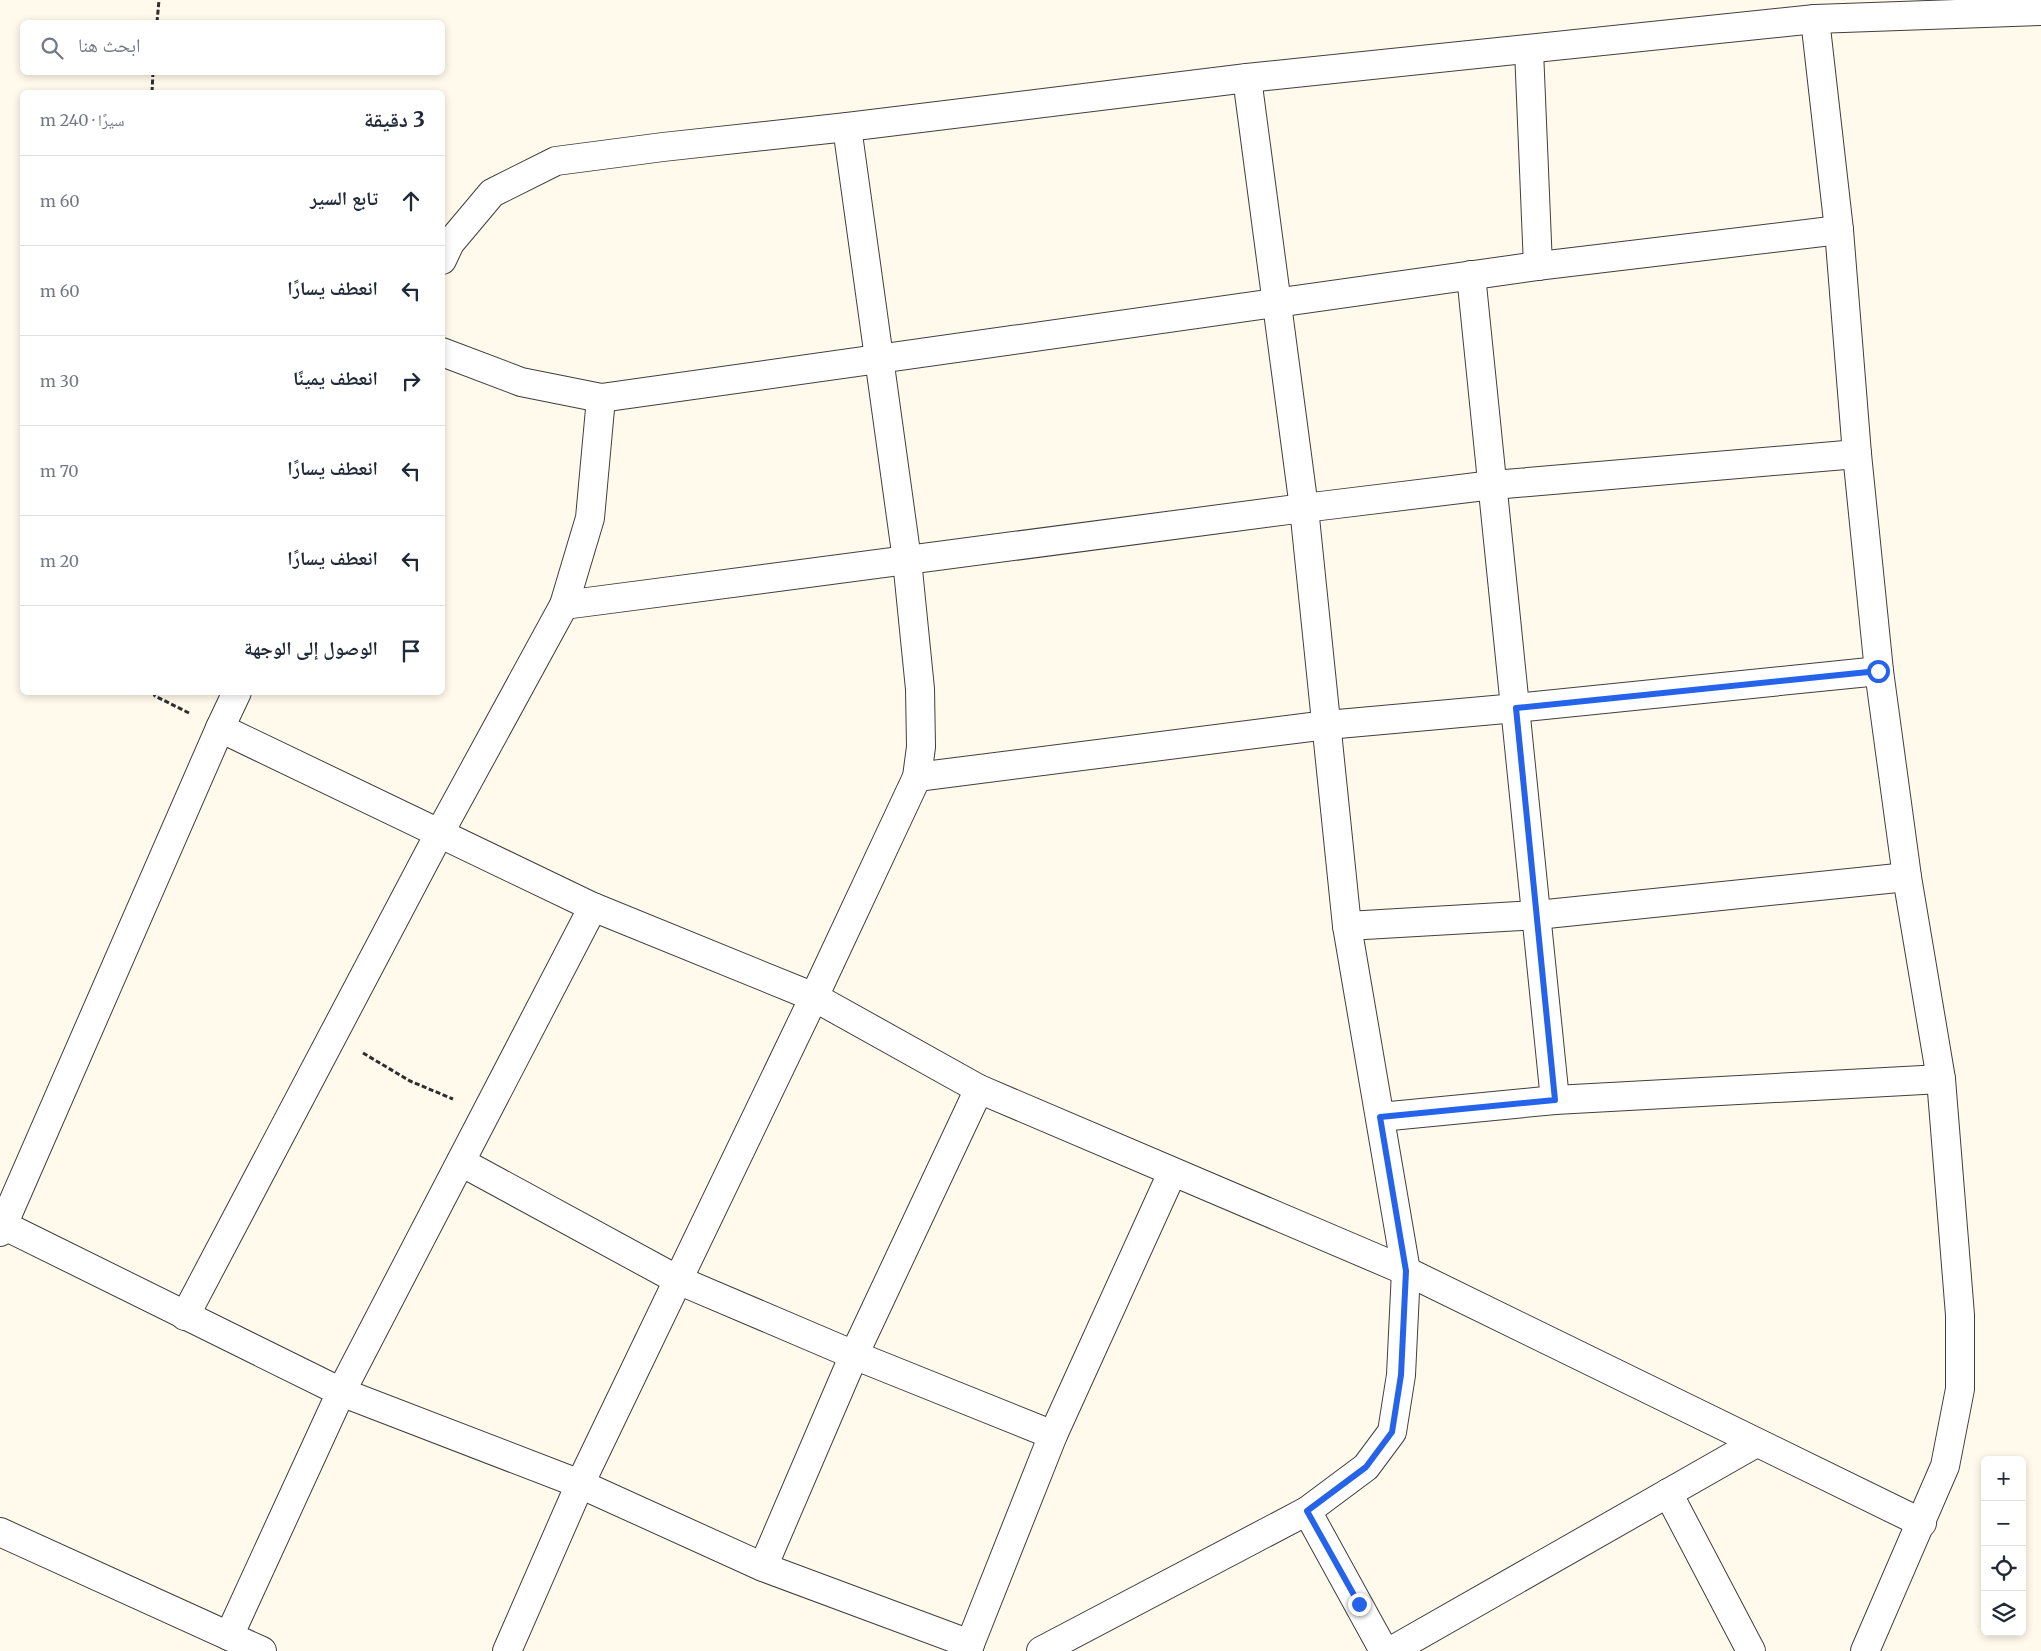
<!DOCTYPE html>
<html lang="ar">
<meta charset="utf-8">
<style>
:root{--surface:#fff;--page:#f2f2f3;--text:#1f2937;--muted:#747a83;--line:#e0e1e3}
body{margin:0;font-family:Merriweather,"Noto Naskh Arabic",serif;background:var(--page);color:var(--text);direction:rtl}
.controls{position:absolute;right:15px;bottom:15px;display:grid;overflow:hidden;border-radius:8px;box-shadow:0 2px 8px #0003}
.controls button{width:45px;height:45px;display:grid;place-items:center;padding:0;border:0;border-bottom:1px solid var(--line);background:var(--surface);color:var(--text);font:25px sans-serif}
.stop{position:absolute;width:15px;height:15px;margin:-11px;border:4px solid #2563eb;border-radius:50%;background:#fff}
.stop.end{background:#2563eb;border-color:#fff;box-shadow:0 1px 5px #0008}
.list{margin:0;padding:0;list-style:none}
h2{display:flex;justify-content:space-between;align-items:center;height:65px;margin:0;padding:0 20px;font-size:21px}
h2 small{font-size:16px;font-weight:400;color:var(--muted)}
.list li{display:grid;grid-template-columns:32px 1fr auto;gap:15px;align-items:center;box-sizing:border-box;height:90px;padding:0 20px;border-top:1px solid var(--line)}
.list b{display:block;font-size:19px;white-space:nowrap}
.list em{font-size:16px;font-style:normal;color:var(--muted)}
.icon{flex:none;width:28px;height:28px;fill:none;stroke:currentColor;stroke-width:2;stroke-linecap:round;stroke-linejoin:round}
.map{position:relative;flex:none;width:2041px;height:1651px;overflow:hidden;direction:ltr}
.search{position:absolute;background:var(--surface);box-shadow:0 2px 8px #0003;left:20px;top:20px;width:425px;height:55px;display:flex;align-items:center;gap:12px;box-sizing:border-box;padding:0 18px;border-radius:8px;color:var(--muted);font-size:19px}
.panel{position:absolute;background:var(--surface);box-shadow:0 2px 8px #0003;left:20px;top:90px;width:425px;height:605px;border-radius:8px;direction:rtl}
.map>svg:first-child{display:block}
</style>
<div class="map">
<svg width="2041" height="1651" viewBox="0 0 2041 1651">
<rect width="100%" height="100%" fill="#fffaeb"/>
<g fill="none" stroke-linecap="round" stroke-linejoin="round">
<g stroke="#3f3f3f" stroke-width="30">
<g id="minor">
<path d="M1815 19 1839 230 1857 454 1879 671 1907 877 1941 1079 1960 1315V1389L1945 1466 1865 1651"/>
<path d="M1529 50 1538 266"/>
<path d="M442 260 450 243 492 193 556 161 663 147 847 127 1247 78 1815 19 2041 11"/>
<path d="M1471 275 1555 1100"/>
<path d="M442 352 521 382 601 398 1538 266 1839 230"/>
<path d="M564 605 1304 508 1493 485 1857 454"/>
<path d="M220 728 593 907 814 997 979 1089 1406 1271 1922 1523"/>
<path d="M917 777 1327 725 1516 708 1879 671"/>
<path d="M1347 926 1537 915 1907 877"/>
<path d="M1380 1117 1555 1100 1941 1079"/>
<path d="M461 1162 678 1280 854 1355 1053 1435"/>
<path d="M3 1225 341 1392 580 1484 763 1567 970 1644 968 1651"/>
<path d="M0 1232 220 728 237 692"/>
<path d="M185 1316 439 834 564 605 590 518 601 398"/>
<path d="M1668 1493 1751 1651"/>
<path d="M1307 1511 1384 1651"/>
<path d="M0 1532 262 1651"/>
<path d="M763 1567 854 1355 979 1089"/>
<path d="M229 1636 341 1392 593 907"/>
<path d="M970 1644 1053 1435 1172 1173"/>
<path d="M507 1651 580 1484 814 997 917 777 921 747 920 689 907 560 847 127"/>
<path d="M1041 1651 1307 1511 1366 1467 1392 1432 1401 1375 1406 1271 1347 926 1304 508 1247 78"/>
<path d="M1391 1651 1756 1443"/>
</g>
</g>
<g stroke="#2e2e2e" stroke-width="3" stroke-dasharray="5 2.5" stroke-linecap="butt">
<path d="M157 22 159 0"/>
<path d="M152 92 153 72"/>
<path d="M153 692 155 696 189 713"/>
<path d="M363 1053 410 1081 453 1099"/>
</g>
<use href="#minor" stroke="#fff" stroke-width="28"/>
</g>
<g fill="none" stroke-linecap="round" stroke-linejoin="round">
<path stroke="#2563eb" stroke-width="6" d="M1359 1604 1307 1511 1366 1467 1392 1432 1401 1375 1406 1271 1380 1117 1555 1100 1516 708 1878 671"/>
</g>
</svg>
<div class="controls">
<button>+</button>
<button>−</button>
<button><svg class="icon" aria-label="locate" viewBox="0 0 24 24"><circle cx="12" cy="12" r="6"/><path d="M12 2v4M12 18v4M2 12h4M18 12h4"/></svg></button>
<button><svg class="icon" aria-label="layers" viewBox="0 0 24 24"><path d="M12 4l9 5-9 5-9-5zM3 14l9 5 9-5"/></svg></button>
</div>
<div class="stop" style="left:1878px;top:671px"></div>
<div class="stop end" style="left:1359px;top:1604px"></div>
<div class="search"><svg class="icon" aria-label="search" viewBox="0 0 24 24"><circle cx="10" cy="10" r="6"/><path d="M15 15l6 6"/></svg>ابحث هنا</div>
<section class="panel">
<h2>3 دقيقة<small>سيرًا · 240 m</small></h2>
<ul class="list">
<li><svg class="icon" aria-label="ahead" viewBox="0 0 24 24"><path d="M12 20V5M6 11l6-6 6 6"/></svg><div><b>تابع السير</b></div><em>60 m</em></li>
<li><svg class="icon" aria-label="left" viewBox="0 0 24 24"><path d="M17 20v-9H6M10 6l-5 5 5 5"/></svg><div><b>انعطف يسارًا</b></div><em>60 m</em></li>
<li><svg class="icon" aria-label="right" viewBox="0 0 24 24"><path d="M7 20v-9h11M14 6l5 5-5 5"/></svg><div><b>انعطف يمينًا</b></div><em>30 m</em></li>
<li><svg class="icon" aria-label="left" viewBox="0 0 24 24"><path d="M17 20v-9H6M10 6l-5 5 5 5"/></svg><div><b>انعطف يسارًا</b></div><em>70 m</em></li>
<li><svg class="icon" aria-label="left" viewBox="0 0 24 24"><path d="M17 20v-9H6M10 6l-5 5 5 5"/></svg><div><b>انعطف يسارًا</b></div><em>20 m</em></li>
<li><svg class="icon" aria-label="arrive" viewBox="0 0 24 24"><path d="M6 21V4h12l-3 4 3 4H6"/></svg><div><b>الوصول إلى الوجهة</b></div></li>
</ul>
</section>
</div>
